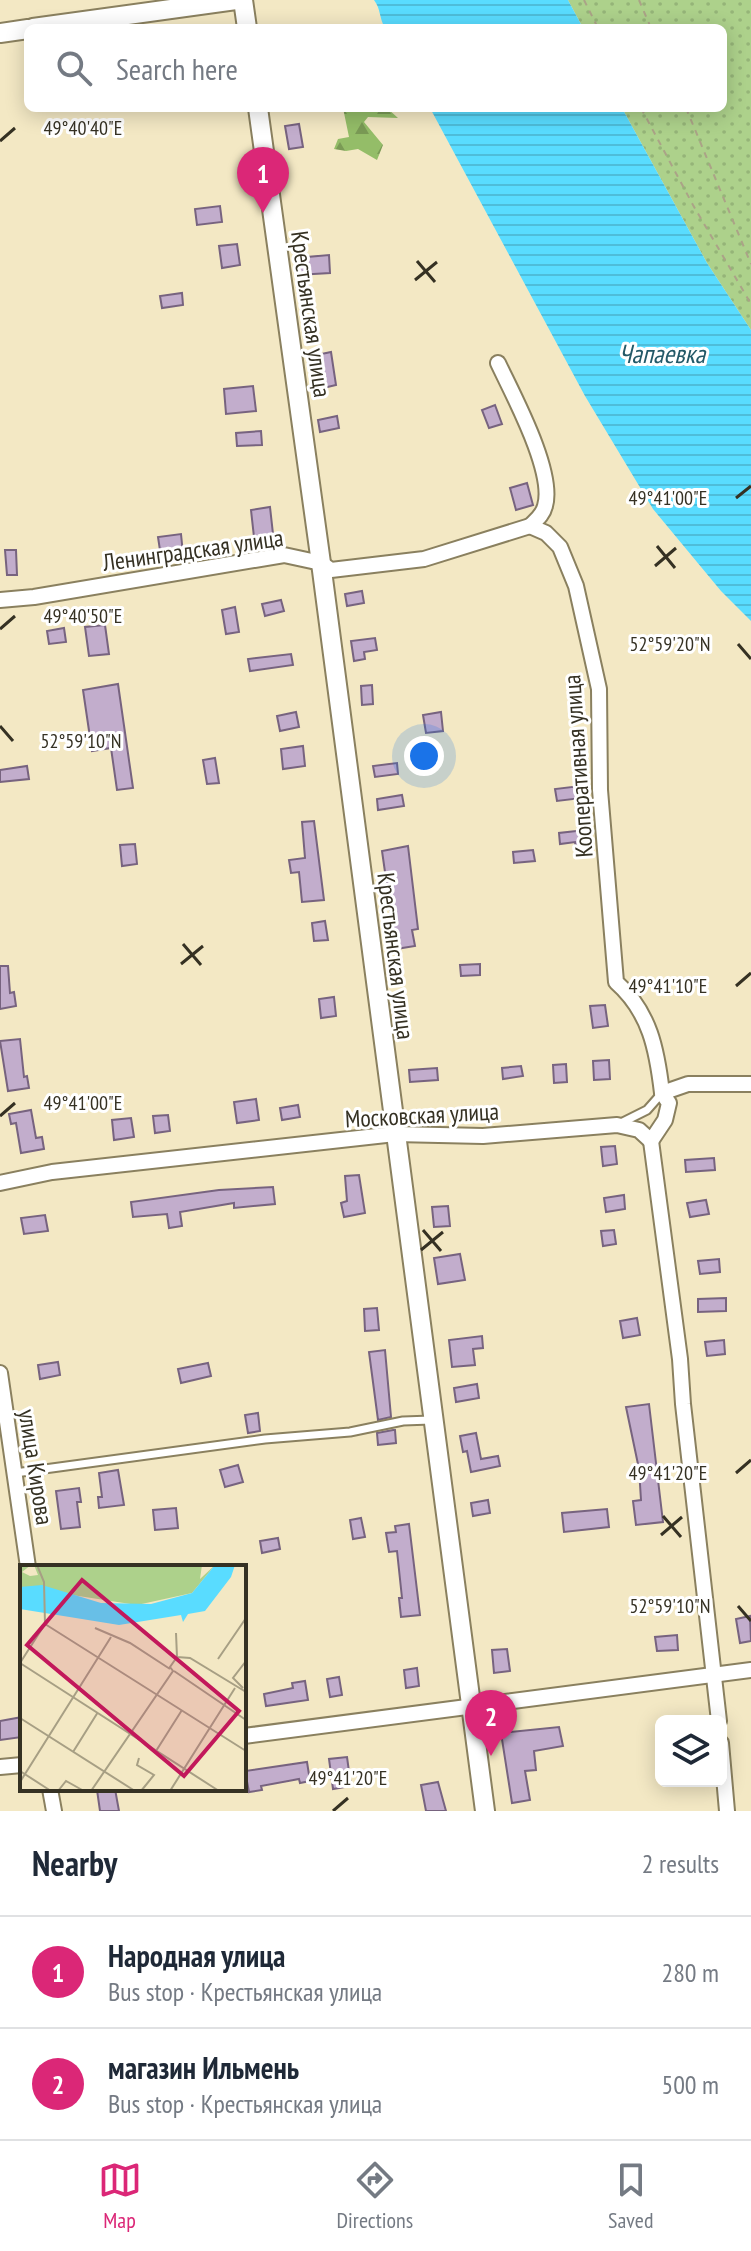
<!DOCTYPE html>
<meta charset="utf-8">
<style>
:root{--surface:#fff;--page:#f2f2f3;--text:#1f2937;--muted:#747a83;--line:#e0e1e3;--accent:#db2777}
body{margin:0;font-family:"PT Sans Narrow",sans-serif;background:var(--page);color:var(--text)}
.controls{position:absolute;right:24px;bottom:24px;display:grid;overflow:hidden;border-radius:12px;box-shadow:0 4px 20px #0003}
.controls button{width:72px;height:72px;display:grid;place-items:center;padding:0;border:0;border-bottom:2px solid var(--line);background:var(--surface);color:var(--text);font:40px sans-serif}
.you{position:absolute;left:424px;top:756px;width:28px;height:28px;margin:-20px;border:6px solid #fff;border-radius:50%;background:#1a73e8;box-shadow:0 0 0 12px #1a73e833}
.badge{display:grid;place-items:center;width:52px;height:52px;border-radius:50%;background:var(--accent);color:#fff;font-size:26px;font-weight:700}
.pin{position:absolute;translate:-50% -66px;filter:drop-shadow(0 2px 4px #0008)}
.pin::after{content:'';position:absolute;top:42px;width:28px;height:24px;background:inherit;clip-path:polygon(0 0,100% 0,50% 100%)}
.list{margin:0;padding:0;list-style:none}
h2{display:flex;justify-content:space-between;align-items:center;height:104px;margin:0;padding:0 32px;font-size:34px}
h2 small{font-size:26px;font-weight:400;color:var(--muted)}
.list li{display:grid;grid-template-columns:52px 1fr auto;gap:24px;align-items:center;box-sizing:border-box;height:112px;padding:0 32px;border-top:2px solid var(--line)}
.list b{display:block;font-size:30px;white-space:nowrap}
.list p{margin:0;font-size:26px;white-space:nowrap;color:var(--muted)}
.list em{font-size:26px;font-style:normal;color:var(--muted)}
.icon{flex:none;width:44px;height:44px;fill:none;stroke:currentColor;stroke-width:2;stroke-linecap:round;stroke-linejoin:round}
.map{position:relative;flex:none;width:751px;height:1811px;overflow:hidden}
.search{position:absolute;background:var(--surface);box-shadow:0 4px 20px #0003;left:24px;right:24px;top:24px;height:88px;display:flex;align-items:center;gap:20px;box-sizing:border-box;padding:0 28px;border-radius:12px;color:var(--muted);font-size:30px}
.sheet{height:328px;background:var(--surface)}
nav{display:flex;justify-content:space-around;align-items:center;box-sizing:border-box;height:112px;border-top:2px solid var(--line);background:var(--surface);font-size:22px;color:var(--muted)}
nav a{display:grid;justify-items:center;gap:4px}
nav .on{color:var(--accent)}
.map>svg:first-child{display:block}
</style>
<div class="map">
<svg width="751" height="1811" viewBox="0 0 751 1811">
<defs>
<pattern id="grass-dots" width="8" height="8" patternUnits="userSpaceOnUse" patternTransform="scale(2)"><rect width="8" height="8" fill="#add18b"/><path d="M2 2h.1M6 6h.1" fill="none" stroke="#95b478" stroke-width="1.8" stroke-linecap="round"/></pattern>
<pattern id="forest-firs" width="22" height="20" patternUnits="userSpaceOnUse" patternTransform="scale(2)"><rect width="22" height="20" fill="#94bd68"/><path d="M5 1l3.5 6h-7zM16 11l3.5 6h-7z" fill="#7a9a55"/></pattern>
<pattern id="water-rules" width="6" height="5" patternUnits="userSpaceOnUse" patternTransform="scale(2)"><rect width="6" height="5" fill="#59dcff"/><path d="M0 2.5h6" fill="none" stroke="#4ebdda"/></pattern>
</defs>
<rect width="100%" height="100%" fill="#f3e8c4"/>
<path fill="url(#grass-dots)" d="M568 0H751V330L707 263 622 108H723V28H583Z"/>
<path fill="url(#forest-firs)" d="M343 108H387L398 118 368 117 364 122 383 145 377 160 358 149 346 151 334 149 338 139 349 137Z"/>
<g fill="url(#water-rules)">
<path d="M374 0H568L583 28H385C379 18 381 9 374 0Z"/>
<path d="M430 108H622L707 263 751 330V621L721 591 653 509 585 396Z"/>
</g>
<g fill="#c2adcc" stroke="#77637f" stroke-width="2">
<path d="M299 124 303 147 289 149 285 126Z"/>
<path d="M220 206 222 222 197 225 195 209Z"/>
<path d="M237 244 240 265 222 268 219 246Z"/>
<path d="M329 255 330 273 297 275 296 258Z"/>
<path d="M182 293 183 305 162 308 160 296Z"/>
<path d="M331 352 336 385 319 389 312 356Z"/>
<path d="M253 386 256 411 226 414 224 389Z"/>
<path d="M495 405 502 424 489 428 482 410Z"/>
<path d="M337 416 339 428 320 432 318 420Z"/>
<path d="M261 431 262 445 237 446 236 433Z"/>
<path d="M527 483 533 505 516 510 510 488Z"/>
<path d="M270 507 273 534 254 537 251 510Z"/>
<path d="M181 534 183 554 161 557 158 537Z"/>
<path d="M5 550H16L17 575H7Z"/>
<path d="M362 591 364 603 347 606 345 594Z"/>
<path d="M281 600 284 611 265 616 262 604Z"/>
<path d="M235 607 239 632 226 634 222 610Z"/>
<path d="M105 625 109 654 89 656 85 627Z"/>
<path d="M64 628 66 642 49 644 47 631Z"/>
<path d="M375 638 377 650 364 652 365 659 354 661 351 641Z"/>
<path d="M291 654 293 665 250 671 248 659Z"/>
<path d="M118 684 133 788 117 790 111 748 92 751 83 690Z"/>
<path d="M372 685 373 704 362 705 361 686Z"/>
<path d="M296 712 299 727 280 731 277 716Z"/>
<path d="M441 712 443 731 426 733 423 715Z"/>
<path d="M303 746 305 766 283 769 281 749Z"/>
<path d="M215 758 219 783 207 784 203 760Z"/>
<path d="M397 763 398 774 375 777 373 766Z"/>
<path d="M27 766 29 779 0 782V770Z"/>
<path d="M580 786 582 798 557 801 555 789Z"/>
<path d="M402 795 404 806 378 810 377 799Z"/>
<path d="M314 821 324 900 302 902 299 872 291 873 289 860 305 858 302 822Z"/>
<path d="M585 830 588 849 576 850 575 842 560 844 559 833Z"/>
<path d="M135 844 137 864 122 866 120 845Z"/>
<path d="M408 846 418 929 412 930 415 946 396 949 382 851Z"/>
<path d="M533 850 535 861 514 863 513 852Z"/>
<path d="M325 921 328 940 314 941 312 923Z"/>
<path d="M480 964V975L461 976 460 965Z"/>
<path d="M0 966H8L10 993 14 992 16 1006 0 1009Z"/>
<path d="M334 997 336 1016 321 1018 319 999Z"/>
<path d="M605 1005 608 1026 593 1028 590 1006Z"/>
<path d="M20 1039 24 1077 27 1076 29 1088 8 1091 0 1041Z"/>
<path d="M609 1060 610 1079 594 1080 593 1061Z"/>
<path d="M566 1064 567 1082 554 1083 553 1065Z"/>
<path d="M521 1066 523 1076 503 1079 502 1068Z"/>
<path d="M437 1068 438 1080 410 1082 409 1070Z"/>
<path d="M256 1099 259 1120 237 1123 234 1102Z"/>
<path d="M298 1105 300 1117 282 1120 280 1108Z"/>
<path d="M31 1110 36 1138 42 1137 44 1149 21 1153 16 1123 11 1124 9 1114Z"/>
<path d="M168 1115 170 1131 155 1133 153 1116Z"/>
<path d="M131 1118 134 1137 114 1140 112 1120Z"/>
<path d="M615 1146 617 1164 603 1166 601 1147Z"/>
<path d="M714 1158 715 1170 686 1172 685 1160Z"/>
<path d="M359 1175 365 1213 344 1217 341 1203 347 1201 345 1176Z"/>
<path d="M273 1187 275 1204 234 1208V1203L180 1212 182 1226 169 1228 167 1214 133 1217 131 1202 219 1190Z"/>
<path d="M624 1195 625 1209 606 1212 604 1198Z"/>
<path d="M706 1200 709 1214 690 1217 687 1203Z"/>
<path d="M448 1206 450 1226 434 1227 432 1207Z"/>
<path d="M45 1215 48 1231 24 1234 21 1218Z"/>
<path d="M614 1230 616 1244 603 1246 601 1231Z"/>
<path d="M460 1254 465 1280 438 1284 434 1258Z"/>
<path d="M719 1259 720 1272 700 1274 698 1261Z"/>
<path d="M726 1298V1311L698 1312V1299Z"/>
<path d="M377 1308 379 1330 365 1331 364 1309Z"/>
<path d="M637 1318 640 1335 623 1338 620 1321Z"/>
<path d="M482 1336 483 1348 473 1349 475 1365 452 1367 449 1340Z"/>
<path d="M724 1340 725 1354 707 1356 705 1342Z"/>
<path d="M385 1350 391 1417 378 1420 369 1352Z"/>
<path d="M58 1362 60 1375 40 1379 38 1365Z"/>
<path d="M208 1363 211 1376 181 1383 178 1369Z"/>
<path d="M477 1384 479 1398 456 1402 454 1388Z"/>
<path d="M649 1404 663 1522 636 1525 633 1501 641 1500 639 1469 626 1407Z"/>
<path d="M258 1413 260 1431 248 1433 245 1415Z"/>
<path d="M393 1430H395L396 1443 378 1445 377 1433Z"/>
<path d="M476 1433 481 1459 498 1456 500 1466 471 1472 467 1451 463 1452 460 1436Z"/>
<path d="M238 1465 243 1482 225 1487 220 1470Z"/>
<path d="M118 1470 124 1505 99 1508 98 1497H102L99 1473Z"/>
<path d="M79 1488 81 1502H77L80 1527 61 1529 56 1491Z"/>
<path d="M488 1500 490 1513 473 1516 471 1503Z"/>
<path d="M176 1508 178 1528 155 1530 153 1510Z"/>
<path d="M607 1509 609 1527 564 1532 562 1513Z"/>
<path d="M361 1518 365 1537 353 1539 350 1520Z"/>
<path d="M409 1524 420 1615 401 1617 399 1598H402L397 1551 389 1552 386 1533 396 1532 395 1526Z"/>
<path d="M278 1538 280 1549 262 1553 260 1541Z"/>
<path d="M750 1616 751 1641 740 1643 736 1619Z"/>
<path d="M677 1635 678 1650 657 1651 655 1637Z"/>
<path d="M507 1649 510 1671 494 1673 492 1650Z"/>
<path d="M417 1668 419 1686 406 1688 404 1670Z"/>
<path d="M339 1677 342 1695 330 1697 327 1679Z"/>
<path d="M305 1681 308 1700 266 1706 264 1694 293 1688 292 1683Z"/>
<path d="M22 1717V1737L0 1740V1721Z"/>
<path d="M559 1727 563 1746 534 1751 536 1770 525 1771 530 1800 512 1803 501 1733Z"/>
<path d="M347 1757 351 1786 333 1789 329 1759Z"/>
<path d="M307 1762 310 1781 300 1783 299 1779 261 1786 262 1790 249 1792 245 1771Z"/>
<path d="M438 1782 446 1811H426L421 1785Z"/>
<path d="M115 1789 119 1811H100L97 1790Z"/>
</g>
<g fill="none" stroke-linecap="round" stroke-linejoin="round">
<g stroke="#8a805f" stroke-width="11">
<g id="service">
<path d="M619 1124 647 1110 662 1093"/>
<path d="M15 1473 265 1439 350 1432 403 1421 431 1420"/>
</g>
</g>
<g stroke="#8a805f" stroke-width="18">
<g id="minor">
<path d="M498 363C513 395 555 472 545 506 543 515 536 520 530 526L546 533 560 547 576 586 599 689 600 790 616 982C650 1012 657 1050 662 1093"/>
<path d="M0 600 34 597 284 555 321 563 331 570 424 559 530 526"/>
<path d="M651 1141 680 1359 683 1404 719 1721"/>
<path d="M0 1183 52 1172 395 1134 483 1136 617 1125 639 1130 651 1141 665 1120 669 1103 662 1093 688 1084H751"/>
<path d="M0 1373 28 1567"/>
<path d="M244 1736 751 1670"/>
<path d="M721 1743 727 1811"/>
<path d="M0 1767 22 1765"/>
<path d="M50 1789 54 1811"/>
</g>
</g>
<g stroke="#8a805f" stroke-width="22">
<g id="tertiary">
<path d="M243 0 247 28"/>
<path d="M33 28 236 0"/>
<path d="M0 33 28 29"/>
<path d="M258 108 321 563 485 1811"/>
</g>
</g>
<g stroke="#aba387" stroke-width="2" stroke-dasharray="6 6" stroke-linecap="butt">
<path d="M584 0 598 28"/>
<path d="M639 0 651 28"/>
<path d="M641 108 693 205 751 304"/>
<path d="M686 108 751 264"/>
</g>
<use href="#service" stroke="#fff" stroke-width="7"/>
<use href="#minor" stroke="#fff" stroke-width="14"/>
<use href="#tertiary" stroke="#fff" stroke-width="18"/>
</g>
<path fill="none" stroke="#353123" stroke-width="3" d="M0 141 15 128M417 261 435 282M415 280 437 262M736 498 751 486M657 546 675 568M655 566 676 548M0 629 15 616M738 644 751 659M0 726 13 741M183 944 201 965M181 964 203 946M736 986 751 973M0 1116 15 1103M423 1230 441 1251M421 1250 443 1232M736 1473 751 1460M663 1516 681 1537M661 1535 682 1517M738 1606 751 1621M333 1811 348 1798"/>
<g text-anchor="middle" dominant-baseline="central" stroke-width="6" stroke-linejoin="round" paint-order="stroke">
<g font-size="24" fill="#353123" stroke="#fff">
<text transform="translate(311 314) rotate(82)">Крестьянская улица</text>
<text transform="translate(193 550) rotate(-8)">Ленинградская улица</text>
<text transform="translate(578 766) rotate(-94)">Кооперативная улица</text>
<text transform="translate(396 956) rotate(83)">Крестьянская улица</text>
<text transform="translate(422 1115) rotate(-3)">Московская улица</text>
<text transform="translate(36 1467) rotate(81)">улица Кирова</text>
</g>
<g font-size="26" font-style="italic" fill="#235968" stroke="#fff">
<text x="662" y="353">Чапаевка</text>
</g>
</g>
<g transform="translate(20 1565)">
<rect width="226" height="226" fill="#f3e8c4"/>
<path d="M0 0H11L2 7 10 11 18 10 14 0H182L180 14 195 0 172 28 117 40 0 22Z" fill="#add18b"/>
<path d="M195 0H215L211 12 185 46 168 49 163 57 161 50 99 60 0 44V22L22 20 81 38 131 39 172 28Z" fill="#59dcff"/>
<path fill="none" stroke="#a79f84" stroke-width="2" d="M17 0 24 17 25 59M25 59 226 186M75 63 110 78 150 104M156 68 157 92M157 92 170 93 226 127M198 94 226 53M0 98 199 226M0 98 25 59M154 106 226 155M223 123 213 113 226 96M0 153 115 226M136 186 162 145M53 187 78 147M119 193 117 200 134 210 121 226M0 206 31 226M0 217 91 72M38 226 46 216 64 226M71 226 153 106 150 102 157 92M150 226 215 123"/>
<path fill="#c2185b" fill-opacity="0.15" stroke="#c2185b" stroke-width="4" d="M62 15 219 146 164 211 7 80Z"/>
<rect width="226" height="226" fill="none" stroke="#353123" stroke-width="4"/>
</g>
<g font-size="20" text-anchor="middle" fill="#353123" stroke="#fff" stroke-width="6" stroke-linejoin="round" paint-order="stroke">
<text x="83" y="135">49°40'40"E</text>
<text x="668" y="505">49°41'00"E</text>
<text x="83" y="623">49°40'50"E</text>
<text x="670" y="651">52°59'20"N</text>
<text x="81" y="748">52°59'10"N</text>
<text x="668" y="993">49°41'10"E</text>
<text x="83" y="1110">49°41'00"E</text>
<text x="668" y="1480">49°41'20"E</text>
<text x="670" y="1613">52°59'10"N</text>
<text x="348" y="1785">49°41'20"E</text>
</g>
</svg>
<div class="controls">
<button><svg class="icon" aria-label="layers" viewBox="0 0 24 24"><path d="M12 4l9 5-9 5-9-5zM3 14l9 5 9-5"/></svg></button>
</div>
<div class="you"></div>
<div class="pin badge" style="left:263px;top:213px">1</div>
<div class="pin badge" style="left:491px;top:1756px">2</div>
<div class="search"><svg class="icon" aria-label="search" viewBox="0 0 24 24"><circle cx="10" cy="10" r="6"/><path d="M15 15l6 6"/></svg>Search here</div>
</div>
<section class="sheet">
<h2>Nearby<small>2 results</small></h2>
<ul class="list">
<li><span class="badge">1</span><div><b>Народная улица</b><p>Bus stop · Крестьянская улица</p></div><em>280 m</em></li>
<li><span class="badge">2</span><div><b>магазин Ильмень</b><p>Bus stop · Крестьянская улица</p></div><em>500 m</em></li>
</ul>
</section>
<nav>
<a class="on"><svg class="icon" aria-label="map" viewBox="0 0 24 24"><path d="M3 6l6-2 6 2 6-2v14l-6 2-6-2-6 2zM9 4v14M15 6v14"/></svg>Map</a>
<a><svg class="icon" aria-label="directions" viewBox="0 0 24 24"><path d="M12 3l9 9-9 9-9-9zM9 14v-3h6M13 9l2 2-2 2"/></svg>Directions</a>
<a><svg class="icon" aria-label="saved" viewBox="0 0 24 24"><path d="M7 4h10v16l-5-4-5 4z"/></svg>Saved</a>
</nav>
